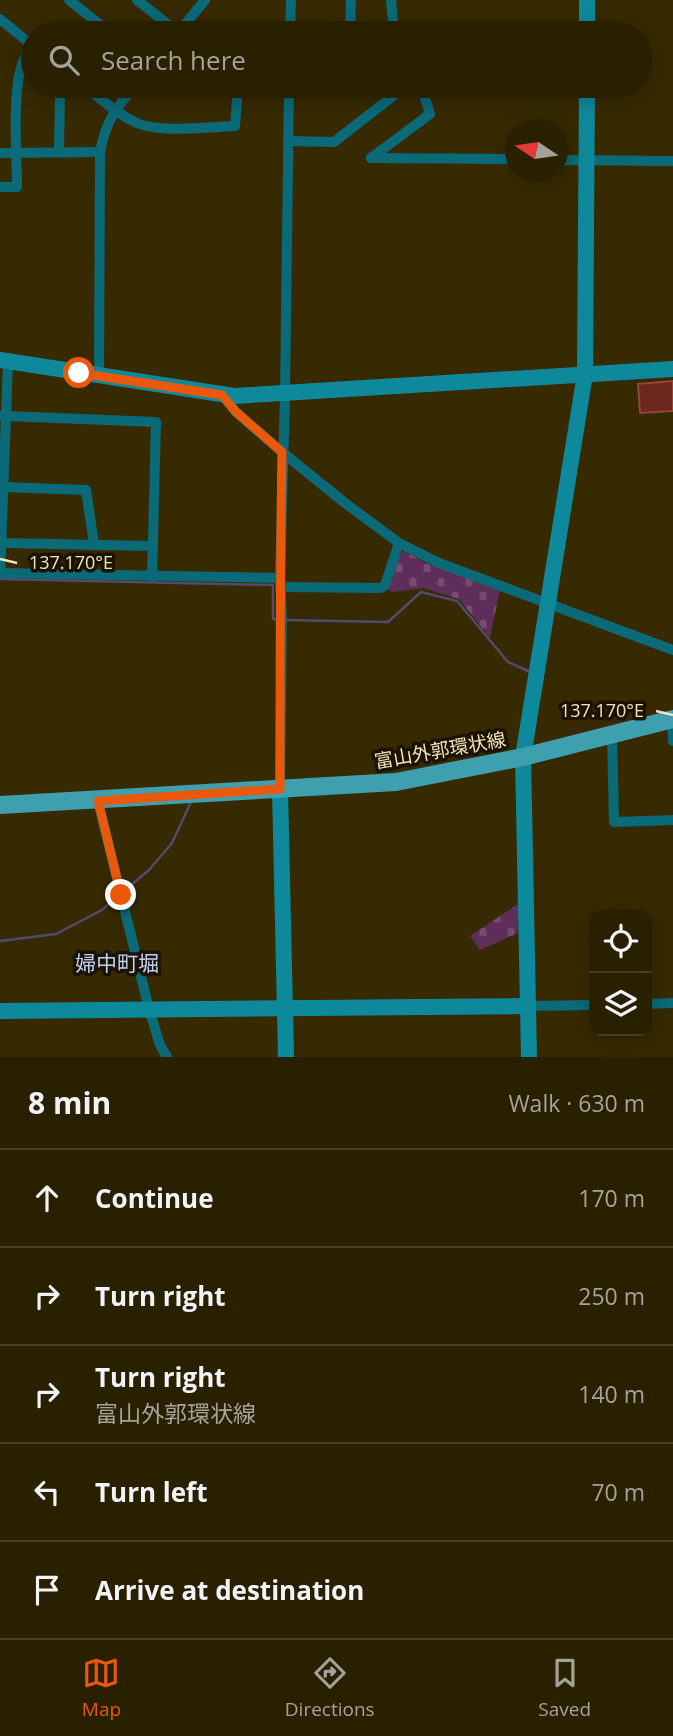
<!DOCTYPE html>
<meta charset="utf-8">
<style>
:root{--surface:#292000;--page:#352d0f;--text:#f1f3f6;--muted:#a5a399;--line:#453e22;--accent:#ea580c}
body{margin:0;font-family:"Open Sans","Noto Sans JP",sans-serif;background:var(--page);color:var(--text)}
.controls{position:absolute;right:21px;bottom:21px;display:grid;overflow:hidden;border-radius:14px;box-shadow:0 4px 18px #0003}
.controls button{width:63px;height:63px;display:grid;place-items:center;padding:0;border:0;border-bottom:2px solid var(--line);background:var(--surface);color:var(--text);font:35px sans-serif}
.compass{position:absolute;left:505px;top:119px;width:63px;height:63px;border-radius:50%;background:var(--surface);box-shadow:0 4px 18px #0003;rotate:283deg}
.stop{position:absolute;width:21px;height:21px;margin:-16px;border:5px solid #ea580c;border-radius:50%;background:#fff}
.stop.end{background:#ea580c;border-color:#fff;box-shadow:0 2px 7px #0008}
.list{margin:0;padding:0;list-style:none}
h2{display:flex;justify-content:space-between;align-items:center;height:91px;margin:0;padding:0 28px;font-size:30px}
h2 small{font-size:23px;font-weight:400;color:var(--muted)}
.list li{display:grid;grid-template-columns:46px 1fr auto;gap:21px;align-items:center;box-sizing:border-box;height:98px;padding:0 28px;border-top:2px solid var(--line)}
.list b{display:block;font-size:26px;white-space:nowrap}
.list p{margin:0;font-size:23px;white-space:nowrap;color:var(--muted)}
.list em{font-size:23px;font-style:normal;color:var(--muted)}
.icon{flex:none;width:38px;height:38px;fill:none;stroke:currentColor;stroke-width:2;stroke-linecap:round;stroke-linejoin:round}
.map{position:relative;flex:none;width:673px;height:1057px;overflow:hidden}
.search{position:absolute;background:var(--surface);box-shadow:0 4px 18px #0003;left:21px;right:21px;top:21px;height:77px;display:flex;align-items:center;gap:18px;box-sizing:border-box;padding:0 24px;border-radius:38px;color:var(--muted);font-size:26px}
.sheet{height:581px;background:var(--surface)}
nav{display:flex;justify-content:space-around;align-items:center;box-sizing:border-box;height:98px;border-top:2px solid var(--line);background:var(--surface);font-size:19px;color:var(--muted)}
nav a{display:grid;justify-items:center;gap:4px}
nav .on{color:var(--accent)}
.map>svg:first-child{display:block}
</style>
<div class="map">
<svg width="673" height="1057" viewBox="0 0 673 1057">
<defs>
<pattern id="cemetery-stones" width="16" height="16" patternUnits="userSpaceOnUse" patternTransform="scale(1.75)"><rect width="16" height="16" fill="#5f2d5a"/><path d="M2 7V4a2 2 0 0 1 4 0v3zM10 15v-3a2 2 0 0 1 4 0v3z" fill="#764b70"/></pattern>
</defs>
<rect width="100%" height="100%" fill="#372a00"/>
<g fill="url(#cemetery-stones)">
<path d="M404 551 426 563 500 590 490 638 459 599 423 588 392 592 388 590 398 555Z"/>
<path d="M518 904V933L480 950 470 936Z"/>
</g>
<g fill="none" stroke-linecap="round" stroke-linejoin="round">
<g stroke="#504b71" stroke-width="2.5">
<path d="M0 579 273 585V619L278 620"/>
<path d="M285 620 388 622 421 592 457 601 508 662 528 671"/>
<path d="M123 892 149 870 172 843 190 804"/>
<path d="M0 941 56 934 102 910 118 896"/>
</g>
</g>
<path fill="#6d271c" stroke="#90463a" stroke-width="2" d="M673 381V411L640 413 638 384Z"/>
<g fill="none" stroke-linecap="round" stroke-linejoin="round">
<g stroke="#0a6a78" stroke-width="10">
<path d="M69 0 111 33"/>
<path d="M137 0 179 33"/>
<path d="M391 0 393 22 398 33"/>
<path d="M0 19 33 46"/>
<path d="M178 33 205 0"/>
<path d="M290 33 291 0"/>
<path d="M350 33 351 0"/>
<path d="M84 86C101 99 117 114 137 123 159 133 210 127 235 126L238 86"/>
<path d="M288 141 334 142 393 96 387 86"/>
<path d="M59 152 60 95 63 86"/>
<path d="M0 153 100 152"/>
<path d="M371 158 516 159"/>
<path d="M371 158 430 114 421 86"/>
<path d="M558 160 673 161"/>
<path d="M0 187H17C17 156 11 86 24 60 26 55 30 50 33 46"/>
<path d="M99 376 100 152C106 121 115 109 135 86"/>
<path d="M222 395 236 412 282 452 345 503 399 543 439 563 673 650"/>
<path d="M0 416H6L8 362"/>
<path d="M2 487 86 490 94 544"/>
<path d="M1 543 153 546"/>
<path d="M0 573 6 416 156 422 152 577"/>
<path d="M0 573 280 578"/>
<path d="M280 587 381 588 385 585 399 543"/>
<path d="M672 719 673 741"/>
<path d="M612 734 614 822 673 820"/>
<path d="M280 789 282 614 280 578 285 395 289 86"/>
<path d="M98 801 149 1009 160 1045 167 1057"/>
<path d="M647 1004 673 1003"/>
<path d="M528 1006 594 1005"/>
</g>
<g stroke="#0e899b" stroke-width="16">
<path d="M587 33V0"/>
<path d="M0 360 234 396 673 369"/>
<path d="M280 789 286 1057"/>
<path d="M0 1011 528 1006"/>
<path d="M529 1057 523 757 585 374 587 86"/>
</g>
<path stroke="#3e9faf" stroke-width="18" d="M0 805 396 782 523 757 673 719"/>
</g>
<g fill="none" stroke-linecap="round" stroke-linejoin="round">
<path stroke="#ea580c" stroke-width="9" d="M79 373 222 395 236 412 282 452C280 564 280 677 280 789L98 801 121 895"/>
</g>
<path fill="none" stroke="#f0e3bd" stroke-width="2.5" d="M0 559 17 563M656 711 673 715"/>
<g text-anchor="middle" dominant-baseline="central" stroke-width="7" stroke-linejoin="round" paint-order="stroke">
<g font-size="19" fill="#f0e3bd" stroke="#1b1300">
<text transform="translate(440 750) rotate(-10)">富山外郭環状線</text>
</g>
<g font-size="21" fill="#c1cff8" stroke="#1b1300">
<text x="117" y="963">婦中町堀</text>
</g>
</g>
<g font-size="18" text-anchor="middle" fill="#f0e3bd" stroke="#1b1300" stroke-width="7" stroke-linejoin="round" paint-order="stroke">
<text x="71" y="569">137.170°E</text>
<text x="602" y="717">137.170°E</text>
</g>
</svg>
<div class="controls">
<button><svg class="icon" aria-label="locate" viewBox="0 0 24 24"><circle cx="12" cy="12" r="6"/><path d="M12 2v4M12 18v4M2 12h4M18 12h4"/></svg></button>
<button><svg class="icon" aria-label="layers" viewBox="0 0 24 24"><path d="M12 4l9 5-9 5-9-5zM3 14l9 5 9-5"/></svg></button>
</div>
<svg class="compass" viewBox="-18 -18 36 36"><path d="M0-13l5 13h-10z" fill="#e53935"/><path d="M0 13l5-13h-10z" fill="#a5a399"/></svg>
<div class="stop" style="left:79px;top:373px"></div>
<div class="stop end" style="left:121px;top:895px"></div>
<div class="search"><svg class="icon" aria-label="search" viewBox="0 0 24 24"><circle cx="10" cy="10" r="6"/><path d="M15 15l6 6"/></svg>Search here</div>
</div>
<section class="sheet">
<h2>8 min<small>Walk · 630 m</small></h2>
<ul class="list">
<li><svg class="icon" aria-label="ahead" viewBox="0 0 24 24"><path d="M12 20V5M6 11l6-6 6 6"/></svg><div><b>Continue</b></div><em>170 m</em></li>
<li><svg class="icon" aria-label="right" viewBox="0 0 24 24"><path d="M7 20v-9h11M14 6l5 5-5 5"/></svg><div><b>Turn right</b></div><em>250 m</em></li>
<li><svg class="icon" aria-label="right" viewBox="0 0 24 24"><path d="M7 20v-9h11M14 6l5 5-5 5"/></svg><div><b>Turn right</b><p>富山外郭環状線</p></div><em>140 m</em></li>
<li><svg class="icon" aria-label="left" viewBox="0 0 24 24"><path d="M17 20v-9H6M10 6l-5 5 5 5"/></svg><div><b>Turn left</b></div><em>70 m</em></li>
<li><svg class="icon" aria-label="arrive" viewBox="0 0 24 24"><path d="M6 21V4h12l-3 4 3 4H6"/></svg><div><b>Arrive at destination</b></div></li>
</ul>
</section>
<nav>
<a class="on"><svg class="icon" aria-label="map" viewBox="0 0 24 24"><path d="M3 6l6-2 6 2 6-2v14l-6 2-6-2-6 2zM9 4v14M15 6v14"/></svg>Map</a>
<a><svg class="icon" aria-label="directions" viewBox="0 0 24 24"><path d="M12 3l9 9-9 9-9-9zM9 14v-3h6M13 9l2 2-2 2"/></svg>Directions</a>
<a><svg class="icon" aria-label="saved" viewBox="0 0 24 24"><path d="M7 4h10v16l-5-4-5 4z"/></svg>Saved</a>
</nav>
